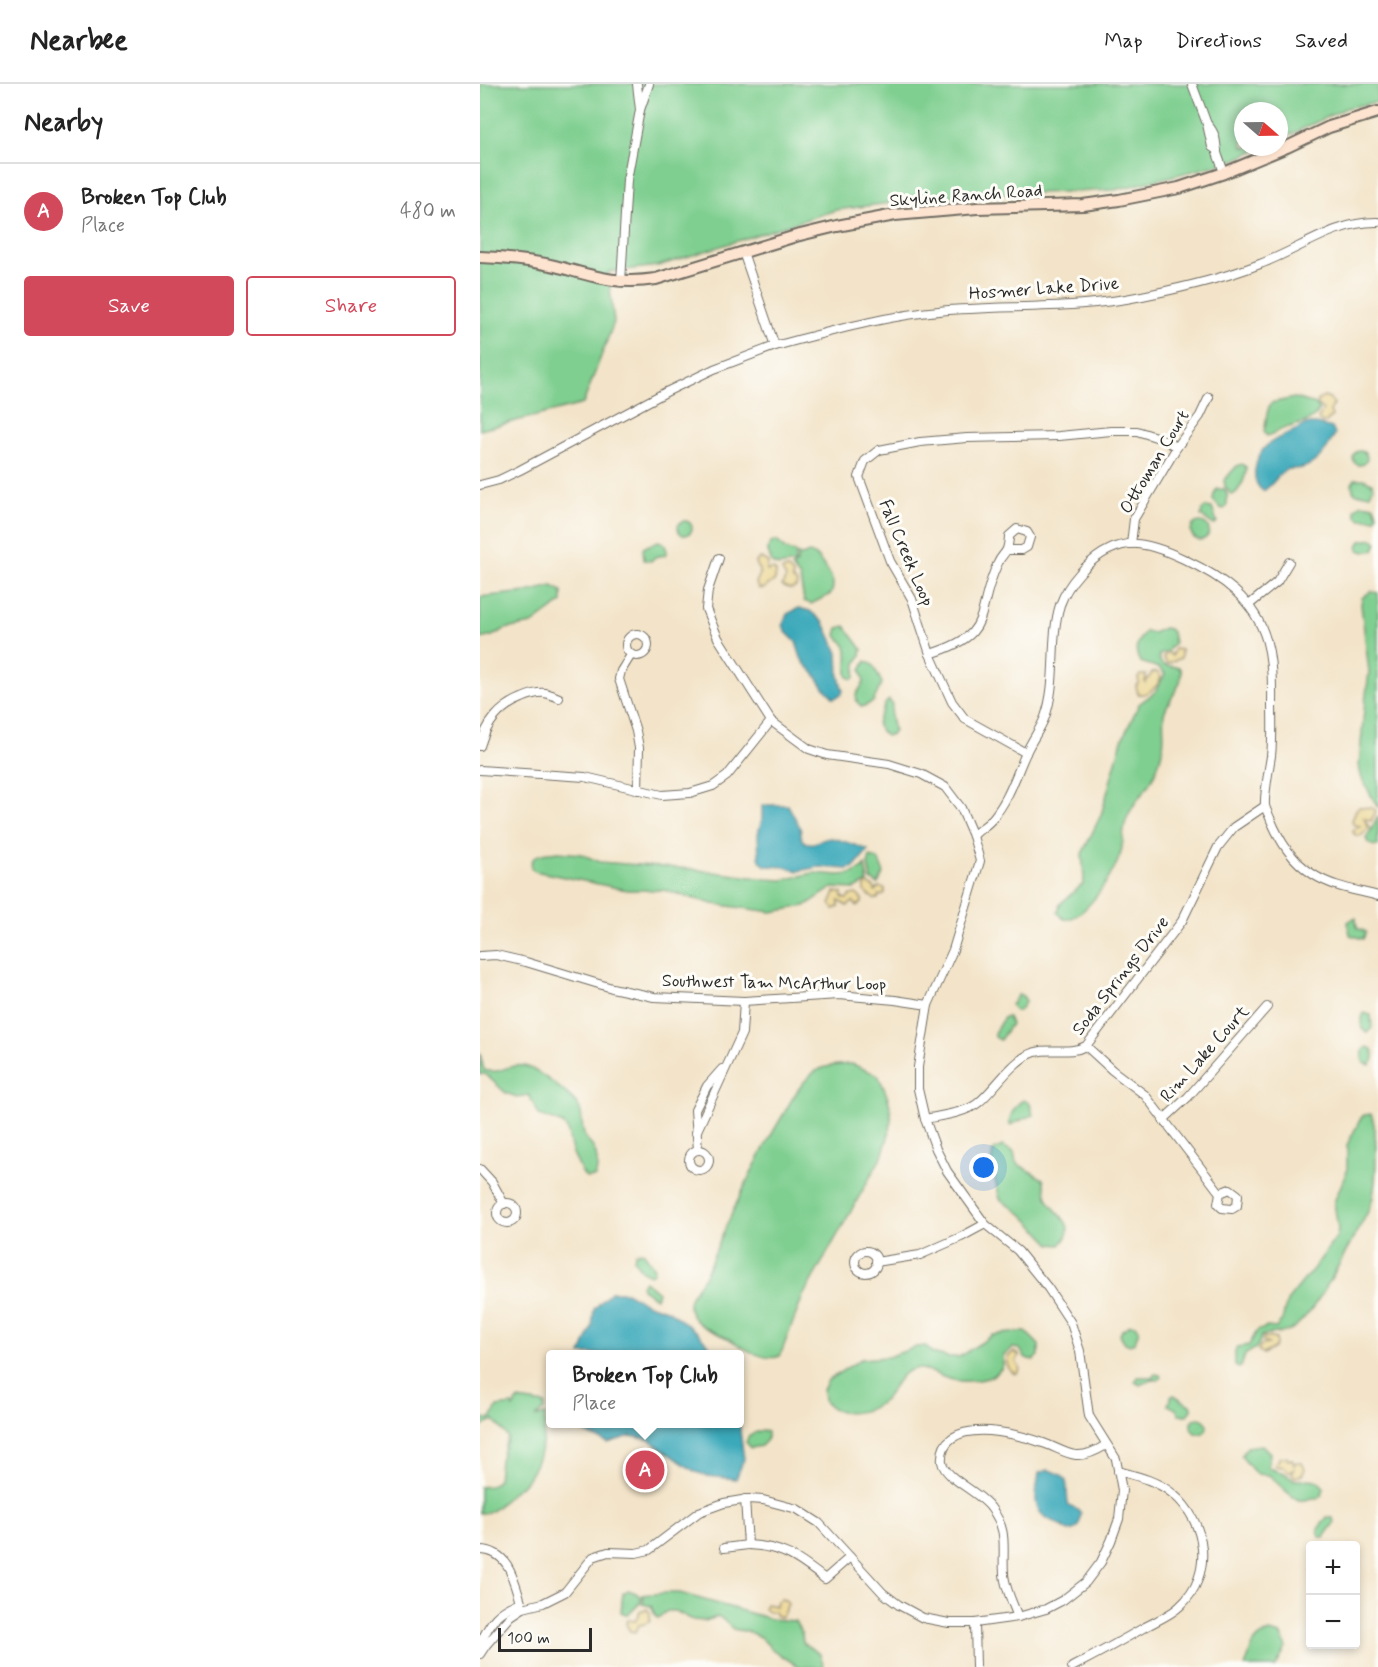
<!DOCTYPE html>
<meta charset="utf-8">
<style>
:root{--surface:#fff;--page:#f6f6f6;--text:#222;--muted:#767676;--line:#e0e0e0;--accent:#d1495b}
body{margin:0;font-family:Mynerve,sans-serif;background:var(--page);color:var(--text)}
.controls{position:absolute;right:18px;bottom:18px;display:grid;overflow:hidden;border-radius:6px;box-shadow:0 3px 9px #0003}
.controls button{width:54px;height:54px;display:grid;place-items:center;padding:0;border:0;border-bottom:2px solid var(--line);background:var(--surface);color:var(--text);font:30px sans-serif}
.compass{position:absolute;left:754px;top:18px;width:54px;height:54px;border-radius:50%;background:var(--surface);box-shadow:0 3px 9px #0003;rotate:110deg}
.scale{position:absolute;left:18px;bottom:15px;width:94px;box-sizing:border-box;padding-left:6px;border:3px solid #2b2b2b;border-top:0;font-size:16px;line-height:21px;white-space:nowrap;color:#2b2b2b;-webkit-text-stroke:4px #fdfcf7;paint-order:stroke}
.you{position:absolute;left:504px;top:1084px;width:21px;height:21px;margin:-15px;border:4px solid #fff;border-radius:50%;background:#1a73e8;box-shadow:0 0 0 9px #1a73e833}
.badge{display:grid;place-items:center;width:39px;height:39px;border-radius:50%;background:var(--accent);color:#fff;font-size:20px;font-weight:700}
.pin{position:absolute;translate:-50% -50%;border:3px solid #fff;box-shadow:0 2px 6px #0006}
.popup{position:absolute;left:66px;top:1266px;width:198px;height:78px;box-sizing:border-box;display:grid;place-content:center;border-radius:6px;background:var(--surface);filter:drop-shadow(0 2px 4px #0005);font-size:20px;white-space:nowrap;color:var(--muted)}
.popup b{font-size:22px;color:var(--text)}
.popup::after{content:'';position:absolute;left:50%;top:100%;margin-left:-12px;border:12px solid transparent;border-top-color:var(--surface)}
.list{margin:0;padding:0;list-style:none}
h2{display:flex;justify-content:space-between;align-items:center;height:78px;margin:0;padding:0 24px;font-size:26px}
h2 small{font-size:20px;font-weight:400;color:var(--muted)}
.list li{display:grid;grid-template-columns:39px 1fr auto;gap:18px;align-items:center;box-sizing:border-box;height:96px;padding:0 24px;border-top:2px solid var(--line)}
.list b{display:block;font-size:22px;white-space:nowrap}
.list p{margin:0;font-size:20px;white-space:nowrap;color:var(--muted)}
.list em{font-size:20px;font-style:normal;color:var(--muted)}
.actions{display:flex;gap:12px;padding:18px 24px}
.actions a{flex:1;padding:14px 0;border:2px solid var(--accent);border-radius:6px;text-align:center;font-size:21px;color:var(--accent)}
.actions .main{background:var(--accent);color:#fff}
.map{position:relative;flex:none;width:898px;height:1583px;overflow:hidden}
header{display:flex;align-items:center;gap:36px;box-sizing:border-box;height:84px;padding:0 30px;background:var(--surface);border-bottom:2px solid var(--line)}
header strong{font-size:28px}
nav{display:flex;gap:33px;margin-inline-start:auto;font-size:21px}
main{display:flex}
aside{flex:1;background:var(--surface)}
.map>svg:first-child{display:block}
</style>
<header>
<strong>Nearbee</strong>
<nav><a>Map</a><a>Directions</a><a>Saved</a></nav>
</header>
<main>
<aside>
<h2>Nearby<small></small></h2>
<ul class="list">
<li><span class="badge">A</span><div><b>Broken Top Club</b><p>Place</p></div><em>480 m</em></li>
</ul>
<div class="actions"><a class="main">Save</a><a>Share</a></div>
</aside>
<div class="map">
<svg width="898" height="1583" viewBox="0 0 898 1583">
<rect width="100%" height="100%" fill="#fdfcf7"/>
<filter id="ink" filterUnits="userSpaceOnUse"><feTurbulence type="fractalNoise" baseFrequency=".0167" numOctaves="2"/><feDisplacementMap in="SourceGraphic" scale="12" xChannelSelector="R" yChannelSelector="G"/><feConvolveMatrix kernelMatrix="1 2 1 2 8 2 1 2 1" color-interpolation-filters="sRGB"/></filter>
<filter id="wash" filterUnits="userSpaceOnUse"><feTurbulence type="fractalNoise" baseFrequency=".008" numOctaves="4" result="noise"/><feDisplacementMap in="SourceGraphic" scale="24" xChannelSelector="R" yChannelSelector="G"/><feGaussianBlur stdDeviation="1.35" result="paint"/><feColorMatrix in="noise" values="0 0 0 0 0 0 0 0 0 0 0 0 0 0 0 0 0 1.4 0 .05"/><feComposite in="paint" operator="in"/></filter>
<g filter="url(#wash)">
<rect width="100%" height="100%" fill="#f3e4c9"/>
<g fill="#7fcf90" stroke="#557d5e" stroke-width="1.5">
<path d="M0 0H898V18L866 24 799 56V27H763V63H783L750 78 635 106 457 113 356 126 178 182 128 188 134 238 103 320 0 346Z"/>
<path d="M814 314 836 320 839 326C832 341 813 340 800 346 795 349 793 351 787 352L784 348C787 337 785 329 791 319Z"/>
<circle cx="880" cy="374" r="7"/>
<path d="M762 380 766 383C767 391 760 408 752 411L745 403 744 396 757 382Z"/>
<path d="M875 395H884L892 399 893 404 890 410H877L873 407 872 400Z"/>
<path d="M737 405H744L747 409V421L744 425 740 424 733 416 734 410Z"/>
<path d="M882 420 894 422 897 430 896 435H880L876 432 875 425Z"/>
<path d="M725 423 732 424 737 438 734 441 721 432 722 426Z"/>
<circle cx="205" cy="444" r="7"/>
<circle cx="720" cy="447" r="9"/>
<path d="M893 455 897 459 894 466 884 468 879 466 878 462 881 457Z"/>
<path d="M178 457 184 459 187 467 185 471 175 473 171 477 164 476 163 464Z"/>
<path d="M297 457 305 465 316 469 315 479 298 482 292 479 287 465 292 458Z"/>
<path d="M329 469C338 471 339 476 344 482 351 492 356 498 351 510L331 520 324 517 320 494 312 483 317 479 318 471 322 472Z"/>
<path d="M72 502 82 507V518L52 540 25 545 12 552 0 555V513L47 508Z"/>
<path d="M891 507 898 509V724L881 693 879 682 884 626 889 588 881 521 882 514Z"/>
<path d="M365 542 382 565 381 571 376 580 375 593 372 595 368 593C364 584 370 573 366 563 364 559 359 554 356 551L358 544Z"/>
<path d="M684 544 689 545 692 548 694 559 688 567 679 571C679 584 689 582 699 583 708 598 687 615 684 630 682 642 686 655 682 667 680 676 676 688 671 697 664 709 653 719 648 732 642 743 644 756 641 768 637 786 604 838 584 835L578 829 580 820 603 800 604 794 602 770 621 731 642 656 659 620 675 608 685 590 679 584 660 578C653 565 657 557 666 547L673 549Z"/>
<path d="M386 577 393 581 402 599 393 618 382 623 377 618 376 611 384 598 381 585Z"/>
<path d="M409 616 412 620 411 633 414 647 412 650 406 652C393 640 397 638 403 625 407 617 403 621 409 616Z"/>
<path d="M898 732V762C892 762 888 760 886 755Z"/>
<path d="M78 768 101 770 120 778 211 785 286 795 303 796 333 789 359 791 371 790 382 785 385 781 388 798 375 805 352 804 325 822 292 828 233 820 184 806H147L55 787 51 784C50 768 66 770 78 768Z"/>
<path d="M390 773 398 775 404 789 398 800 391 796 388 781Z"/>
<path d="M874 834H876L877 844 886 848 883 855 870 851 868 838Z"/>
<path d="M538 911 543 912 546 917 539 927H535L531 921Z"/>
<path d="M884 929 891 931 892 944 887 949 882 945V934Z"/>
<path d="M524 933H528L531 940 520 956 515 953 514 949Z"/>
<path d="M887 963 892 965C895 971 895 977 890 981L884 979 882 975 883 966Z"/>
<path d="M0 969 4 986C22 991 27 979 44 982 54 983 94 1013 99 1023 104 1032 100 1045 106 1055 108 1058 112 1061 114 1065 118 1073 118 1085 115 1093L106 1094 101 1087 92 1067 87 1045 83 1040 59 1031 49 1011 37 1013 26 1009 5 990H0Z"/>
<path d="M372 980 398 991C415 1025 415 1037 402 1072L323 1212 300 1272C286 1278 266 1266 254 1258 241 1249 216 1244 210 1228 204 1211 222 1201 227 1187 249 1134 273 1080 303 1031 311 1017 320 1000 332 990 342 981 360 981 372 980Z"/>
<path d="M544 1016 550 1020 553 1031 530 1041C528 1033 536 1019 544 1016Z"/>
<path d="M891 1030C898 1045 897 1102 891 1120 888 1130 881 1140 876 1149 861 1176 837 1227 812 1245 803 1252 791 1247 782 1252L777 1263 765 1271 761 1283 758 1284 755 1281V1267L758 1263 769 1261 777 1247 787 1243 796 1244 802 1236 807 1217 837 1180 857 1152 858 1145 854 1118 867 1087V1061L881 1034 884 1031Z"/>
<path d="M522 1062 534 1068 536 1079 563 1095C565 1101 565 1109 568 1115 575 1131 601 1140 580 1161L571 1160 543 1131 520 1115 511 1080 513 1067Z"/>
<path d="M163 1167 174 1184 173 1189 170 1191 162 1187 154 1176 155 1169Z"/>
<path d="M165 1197 178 1208 176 1214 162 1205 161 1201Z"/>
<path d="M650 1241H655L659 1246 655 1258 650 1261 645 1259 640 1251 642 1246Z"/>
<path d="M539 1248H546L559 1261V1272L554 1276C545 1275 544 1273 540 1265L533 1264 523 1272C523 1276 524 1282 521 1285 511 1298 483 1299 469 1295 457 1292 447 1283 434 1285 419 1287 413 1308 403 1317 387 1330 357 1335 344 1317L343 1306 348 1296 381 1275 408 1273 436 1263 446 1262 452 1269 468 1273H479L513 1251Z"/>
<path d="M675 1290 680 1291 681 1294 678 1296 672 1295 660 1301 655 1298 658 1293H672Z"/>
<path d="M694 1311 711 1322V1326L707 1331H699L696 1325 688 1321 691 1313Z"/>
<path d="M38 1316 65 1320 64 1326 55 1333 65 1331C66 1351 60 1377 48 1394 43 1402 34 1406 27 1413 18 1421 14 1430 0 1429V1403L10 1402 18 1396 20 1376 28 1353 14 1336 0 1343V1334L11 1335 17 1323 32 1321 33 1324Z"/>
<circle cx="719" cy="1342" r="8"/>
<path d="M282 1346 287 1348V1356L281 1362 271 1364 266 1358 269 1351Z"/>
<path d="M782 1361 790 1369 788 1383 796 1387 802 1388 815 1396C827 1397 835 1390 844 1404L842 1411 839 1414C832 1412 826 1418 819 1416 810 1413 796 1397 789 1391L776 1390 761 1372 767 1363Z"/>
<path d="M847 1433 853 1434 854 1439 844 1453H839L838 1445Z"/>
<path d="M148 1506 156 1509 162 1514 160 1519 148 1531 141 1528 143 1509Z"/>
<path d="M184 1509H200L291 1535 315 1537 322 1550 323 1559 340 1570 344 1583H319L293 1566 280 1553 269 1548 253 1545 241 1534 237 1533 225 1537 213 1536 195 1527H187L178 1534 176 1533 171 1522 162 1520 164 1515 162 1511Z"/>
<path d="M789 1548 801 1551 806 1564 796 1583H765C771 1566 771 1555 789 1548Z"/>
</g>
<g fill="#eeda9e" stroke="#8c8264" stroke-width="1.5">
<path d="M844 313 850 315 854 320 850 327 852 332 846 338H840L838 335 843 326 838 321V316Z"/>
<path d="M280 474 288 478 287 487 293 485 296 488 295 496 283 505 278 504 276 499 280 490 276 478Z"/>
<path d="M304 485H308L313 490 312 495 317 499 316 503C311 507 307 505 302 502L306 494 302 487Z"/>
<path d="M694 565 701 566V574L687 580 684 575V571L689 569 692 572Z"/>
<path d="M677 588 681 593C679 602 667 612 658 610L656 602 659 598 658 594 660 591H666L665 599 672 589Z"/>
<path d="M879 723 892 724 896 727 891 737 884 734 889 744C883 748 883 755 874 750L873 747 880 742 874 741 872 737 876 726Z"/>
<path d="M388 800 394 803 395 807 399 803 405 805V809L402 812 399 811 398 815H394L384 807 385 802Z"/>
<path d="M355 808 362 809V813L367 815 371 811 376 810 382 815V819L377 822 373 818 367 822 359 817V823L354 825 350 820Z"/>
<path d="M784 1253 796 1255V1260L794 1264 783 1270 778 1266 781 1261 788 1260 783 1258Z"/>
<path d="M534 1268 539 1271 536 1278 540 1284 539 1288 535 1290C526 1285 523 1273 534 1268Z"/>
<path d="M800 1373H807L808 1376 812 1375 814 1381 816 1378 822 1379 825 1385 822 1391 815 1393 812 1390 814 1385 808 1388 804 1383 795 1382V1379L798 1377Z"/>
<path d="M301 1515 305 1516 308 1520 303 1530 300 1533 295 1531 294 1527 288 1528 284 1525 286 1520 296 1522 297 1517Z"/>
<path d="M167 1525 170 1529V1537L165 1540 159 1541 156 1548 150 1547 146 1540 148 1536 155 1537 160 1527Z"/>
</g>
<g fill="#3ba9ba" stroke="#336a72" stroke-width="1.5">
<path d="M826 340H836L852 344 855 350C848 364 838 380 822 384 815 386 810 383 804 387 796 393 792 402 783 407 776 402 774 395 775 386 780 353 804 355 826 340Z"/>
<path d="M319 524 330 527 344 539 358 569 359 592 363 607 361 611 354 614 345 605 334 589 325 580 321 574 316 558 306 548 303 541 307 530Z"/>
<path d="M282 721H308L320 743 322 756C332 764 339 755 350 754 353 753 384 764 388 766L374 783 367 785 339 783 318 787 305 783 286 782 281 778 279 773 278 750 282 735Z"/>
<path d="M131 1208H146L165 1219 189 1227 219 1250 236 1270H101L112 1243 114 1225Z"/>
<path d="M260 1317V1347L264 1375 256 1395 227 1392 214 1387 168 1355 150 1352 128 1359 103 1348 101 1340H260Z"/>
<path d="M567 1386C596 1392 583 1403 589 1422L596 1425 601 1429 599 1442 593 1446 588 1447C581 1440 575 1439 567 1434 550 1425 557 1405 559 1389Z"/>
</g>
</g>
<g filter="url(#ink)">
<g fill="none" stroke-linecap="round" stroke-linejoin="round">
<g stroke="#716c62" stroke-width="10">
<g id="street">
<path d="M157 0 160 26 169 0"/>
<path d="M712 0 727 40 732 63 737 66"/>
<path d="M727 40C736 49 736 57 737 69 739 75 742 82 744 89"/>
<path d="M141 198 147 96 160 26"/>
<path d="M295 262C349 248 403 232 459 227 526 221 595 226 662 212 702 204 742 195 780 180 819 166 855 137 898 138"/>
<path d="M0 401 19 396 40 386 186 308 234 285 295 262 263 168"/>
<path d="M651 460 654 435 697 363 720 332 729 313"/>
<path d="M770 520 797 498 809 478"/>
<circle cx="157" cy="561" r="11"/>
<path d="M450 570C515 550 494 532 517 481 523 466 528 473 529 452L537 445 547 448 550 453 547 463 542 466H528"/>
<path d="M151 571 141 587 139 595 156 647 159 664 158 706"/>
<path d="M0 662C7 639 19 623 42 614 49 611 57 608 65 609 70 610 74 612 79 614"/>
<path d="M546 669 485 635 472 618 450 570 432 515 410 477 379 393 385 377 399 366 440 358 487 354 579 352 631 347H657L682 355 697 363"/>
<path d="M0 686 105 693 182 711 210 709 233 702 247 692 291 637"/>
<path d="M493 752C499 745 508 741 513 734 529 715 536 691 546 669 551 657 560 646 565 633 578 597 569 556 580 521 584 510 591 499 599 490 611 476 628 463 648 460 676 457 734 488 755 507 789 538 793 573 792 618 792 636 793 654 791 672 789 685 784 710 785 722 786 726 789 731 790 734 800 758 812 777 834 791 853 803 876 806 898 812"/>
<path d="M0 872 16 871 46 878 132 904 174 913 264 917 359 911 415 916 448 921"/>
<path d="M606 962 632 986 665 1011 740 1109 750 1105 758 1111 757 1122 752 1125 742 1124 738 1120 740 1109"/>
<path d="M445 1035C459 1032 486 1029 498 1019 514 1006 529 981 548 971 567 961 587 972 606 962L702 837 738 763 754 743 785 722"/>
<path d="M683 1036 708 1013 787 923"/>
<path d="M216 1049 262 949 264 917"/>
<circle cx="219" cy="1076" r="10"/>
<path d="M218 1066 215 1026 227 1002 242 985"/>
<path d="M0 1085 12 1098 24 1120"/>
<circle cx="27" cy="1129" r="10"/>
<circle cx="386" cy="1178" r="11"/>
<path d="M396 1178 440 1171 481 1153 505 1140"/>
<path d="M268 1461C303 1462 319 1475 345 1495L370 1473"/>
<path d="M244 1464 268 1461 265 1415"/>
<path d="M0 1466C31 1466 35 1501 43 1524"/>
<path d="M538 1533C533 1520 525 1504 524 1490 522 1463 529 1447 511 1424 499 1407 465 1395 462 1378 461 1368 464 1360 472 1354 495 1339 542 1351 566 1360 575 1363 586 1370 596 1371 606 1372 618 1366 626 1361"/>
<path d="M495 1539 496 1583"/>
<path d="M0 1560C11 1536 17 1528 41 1518"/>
<path d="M0 1570 6 1561 31 1532 43 1524 63 1519 85 1508 113 1473 128 1468 156 1469 169 1466 219 1428 244 1419 268 1415 283 1416 317 1425 339 1439 403 1509 419 1521 443 1534 469 1539H495L538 1533 566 1525 583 1516 606 1498 621 1478 631 1457 639 1435 642 1406 636 1375 609 1332 600 1267 591 1239 568 1204 538 1167 505 1140 467 1087 456 1065 445 1035 438 1005V983L448 921 473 866 500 777 493 752 481 724 465 703 441 690 409 680 347 671 329 665 291 637 238 554 226 525 228 506 239 474"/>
<path d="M592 1583C617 1570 641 1557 665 1543 676 1537 691 1531 700 1522 734 1491 727 1438 693 1410 678 1397 657 1392 638 1387"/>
</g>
</g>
<g stroke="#716c62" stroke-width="14">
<path id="secondary" d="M0 173C25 174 50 176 75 182 114 192 134 201 176 195L316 152 357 142 415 131 497 124 603 121 639 116 699 104 744 89 807 63 849 43 898 28"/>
</g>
<use href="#street" stroke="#fff" stroke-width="8"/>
<use href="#secondary" stroke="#fde4d0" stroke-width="10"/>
</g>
</g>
<g text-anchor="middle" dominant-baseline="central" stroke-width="6" stroke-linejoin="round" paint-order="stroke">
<g font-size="18" fill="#2b2b2b" stroke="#fdfcf7">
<text transform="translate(486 112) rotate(-4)">Skyline Ranch Road</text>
<text transform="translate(564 205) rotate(-4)">Hosmer Lake Drive</text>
<text transform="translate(675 378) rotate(-59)">Ottoman Court</text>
<text transform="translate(426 469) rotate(67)">Fall Creek Loop</text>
<text transform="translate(641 892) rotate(-52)">Soda Springs Drive</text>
<text transform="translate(294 899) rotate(1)">Southwest Tam McArthur Loop</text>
<text transform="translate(725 970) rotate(-48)">Rim Lake Court</text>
</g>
</g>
</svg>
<div class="controls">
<button>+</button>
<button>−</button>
</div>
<svg class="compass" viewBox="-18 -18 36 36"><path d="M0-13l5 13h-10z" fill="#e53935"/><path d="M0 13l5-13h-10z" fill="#767676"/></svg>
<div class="scale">100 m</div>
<div class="you"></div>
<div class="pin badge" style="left:165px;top:1386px">A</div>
<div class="popup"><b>Broken Top Club</b>Place</div>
</div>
</main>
